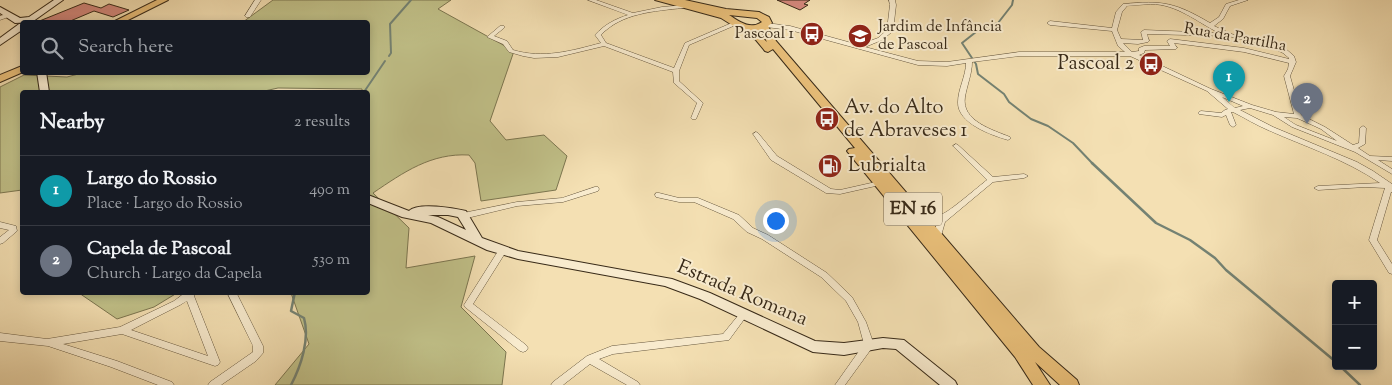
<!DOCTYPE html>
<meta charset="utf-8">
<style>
:root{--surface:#171b24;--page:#242831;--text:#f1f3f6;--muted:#9ea1a6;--line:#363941;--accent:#c59692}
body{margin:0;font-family:"Sorts Mill Goudy",serif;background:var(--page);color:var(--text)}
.controls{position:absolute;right:15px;bottom:15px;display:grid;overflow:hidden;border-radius:5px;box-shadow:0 2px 8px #0003}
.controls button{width:45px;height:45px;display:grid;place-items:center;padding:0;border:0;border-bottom:1px solid var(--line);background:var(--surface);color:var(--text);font:25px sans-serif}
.you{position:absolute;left:775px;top:220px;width:18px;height:18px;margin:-12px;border:4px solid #fff;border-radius:50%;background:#1a73e8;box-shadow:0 0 0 8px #1a73e833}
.badge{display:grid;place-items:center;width:32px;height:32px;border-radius:50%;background:var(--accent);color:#fff;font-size:16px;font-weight:700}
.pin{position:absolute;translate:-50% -41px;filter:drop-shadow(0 1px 2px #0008)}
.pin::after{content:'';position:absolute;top:26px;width:18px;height:15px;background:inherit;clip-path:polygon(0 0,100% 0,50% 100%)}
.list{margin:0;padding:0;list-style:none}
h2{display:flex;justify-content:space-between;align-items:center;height:65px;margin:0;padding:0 20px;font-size:21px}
h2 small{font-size:16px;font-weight:400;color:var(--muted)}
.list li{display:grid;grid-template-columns:32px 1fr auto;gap:15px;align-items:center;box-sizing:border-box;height:70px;padding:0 20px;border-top:1px solid var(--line)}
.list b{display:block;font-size:19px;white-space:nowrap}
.list p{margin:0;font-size:16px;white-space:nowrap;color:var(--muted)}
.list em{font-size:16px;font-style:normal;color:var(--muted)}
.icon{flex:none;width:28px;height:28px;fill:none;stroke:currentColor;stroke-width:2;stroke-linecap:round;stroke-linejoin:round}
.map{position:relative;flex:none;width:1392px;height:385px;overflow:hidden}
.search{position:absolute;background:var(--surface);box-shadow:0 2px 8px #0003;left:20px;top:20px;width:350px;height:55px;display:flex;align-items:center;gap:12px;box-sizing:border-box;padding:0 18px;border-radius:5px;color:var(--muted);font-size:19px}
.panel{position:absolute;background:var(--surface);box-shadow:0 2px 8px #0003;left:20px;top:90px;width:350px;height:205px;border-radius:5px}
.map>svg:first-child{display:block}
</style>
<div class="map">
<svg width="1392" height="385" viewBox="0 0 1392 385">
<rect width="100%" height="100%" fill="#f4e0b3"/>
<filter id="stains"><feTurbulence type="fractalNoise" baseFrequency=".004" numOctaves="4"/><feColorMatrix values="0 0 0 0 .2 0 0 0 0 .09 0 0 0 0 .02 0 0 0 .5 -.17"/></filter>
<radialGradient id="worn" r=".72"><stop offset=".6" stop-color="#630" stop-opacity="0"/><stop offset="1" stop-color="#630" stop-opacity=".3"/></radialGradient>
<g fill="#c1c189" stroke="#7c7650">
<path d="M273 0H451L438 9 514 51 490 121 506 140 544 135 567 156 556 190 481 201 475 163 469 155C431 153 404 172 373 193L409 228 406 268 475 256 461 307 506 352 502 385H275L309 344 291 293 368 292V92H362V89L278 88 260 92H22V190L0 193V87L24 75 67 77 86 72H368V22H243Z"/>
<path d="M79 293H177L154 307 117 319Z"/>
</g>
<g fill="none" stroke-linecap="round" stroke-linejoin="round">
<g stroke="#748273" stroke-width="2">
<path d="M1013 0 1012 5 998 23 981 28 962 43 976 64 978 74 1004 94 1009 102 1031 119 1048 126 1073 143 1093 164"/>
<path d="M389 56 391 53 390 24 411 0"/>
<path d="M364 92 385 61"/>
</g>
<g stroke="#748273" stroke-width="2.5">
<path d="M1092 163 1156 223 1190 240 1215 258 1226 270 1336 362"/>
<path d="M1340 366 1360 385"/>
<path d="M291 385C301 366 310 339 304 318L291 311 295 292"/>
</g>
</g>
<g fill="#d5897e" stroke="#382a18">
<path d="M777 0H810L804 4 808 5 800 10Z"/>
<path d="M84 3 101 8 109 4 129 10 113 17 94 11 68 22H37Z"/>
</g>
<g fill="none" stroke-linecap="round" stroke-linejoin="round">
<g stroke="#67583f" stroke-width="1">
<g id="street">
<path d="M255 0H261L250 17H246L245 16Z"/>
<path d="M588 0H596L633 13 662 7 685 5 686 6 683 8C655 11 621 13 601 35L606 43 674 68 685 43 734 22H738V24L689 45 679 71V81L703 103 696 119H692L691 118 697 103 674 83 673 72 604 46 558 57 534 58 523 56 509 52 503 44 487 37 500 26H504V28L494 36 507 41 513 50C543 59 571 51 601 43L595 35C604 25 615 19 628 15Z"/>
<path d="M889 0H895L896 5 893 31 882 40 865 47 918 61 947 62 1019 52H1125L1118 46 1112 31 1050 25 1047 23 1050 21 1112 28 1116 12 1123 4C1163 0 1176 3 1210 23L1219 17 1226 4 1239 0H1248L1230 6 1223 19 1214 26 1234 35 1273 43 1287 50 1294 56 1296 62 1290 76 1301 115 1325 127 1353 145 1359 143 1360 128 1363 126 1365 127 1366 128 1365 144 1358 148 1370 156 1392 157V161L1378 160 1392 169V174L1355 152 1292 127 1273 115 1250 108 1240 110 1273 127 1357 162 1373 171 1392 184V192H1391L1377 240 1392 264V274L1389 273 1369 240 1385 188 1365 187 1318 190 1314 188 1318 186 1380 183C1345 159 1306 147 1268 130 1256 125 1245 118 1233 112H1231L1236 125 1233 127 1230 125 1226 115 1222 117 1199 114 1198 113 1199 112 1201 111 1221 113 1225 110 1228 109 1207 91 1130 56H1019L972 62C972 74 967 85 965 97 961 121 993 130 1010 137L1011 138 1008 140C991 135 957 123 958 102 958 89 966 76 966 63L947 66 918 65 790 30 766 27 763 25 766 23 790 26 859 45 878 38 887 30 890 5ZM1151 4C1177 4 1197 22 1219 33L1144 30 1141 32 1143 40 1121 39 1117 30 1122 12 1127 6ZM1147 34 1228 36 1269 46 1283 53 1289 58V59L1244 48 1170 39 1167 41 1170 46H1144L1139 48V51L1132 52 1123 43 1138 44 1148 42 1149 41ZM1174 43 1244 52 1289 63 1288 69 1284 76 1294 114 1276 112 1252 105 1211 89 1139 55 1144 53 1145 50 1176 49 1177 48ZM1222 97 1243 106 1235 108ZM1284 117 1297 118 1321 129 1337 141 1296 125Z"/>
<path d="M9 13 11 14V16L0 20V16Z"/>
<path d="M756 132 758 133 777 156 831 189 840 190 880 181 884 183 880 185 840 194 826 193 771 160 753 134Z"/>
<path d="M956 144 958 145 993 177 1024 174 1028 176 1024 178 993 182 945 222 941 236 940 238H934L933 236 938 220H932L914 215 913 213 914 211C923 210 932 216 942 214 948 213 979 186 987 180L953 146Z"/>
<path d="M595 187H598L599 189 598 191 563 202 517 206 463 219 459 216 463 213 517 202 562 198Z"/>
<path d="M656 193H659L679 198H698L739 215 753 228 768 235 827 273 852 297 866 322 874 345 845 385H835L864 344 858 322 846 301 821 277 762 239 747 232 733 219 694 202H679L656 197 655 195Z"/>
<path d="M0 222 16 226 17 231 3 243 0 244V237L9 230 0 228Z"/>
<path d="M503 247 506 248 507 250 473 304 526 345 528 348 526 351 523 352 520 351 465 307 464 305 500 248Z"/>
<path d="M186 292H197L194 296 220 362 218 365 215 366 122 334 63 344 117 361 172 382 174 385H158L111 367 48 346 0 341V333L47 339 120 327 174 301ZM187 301 208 356 131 330 180 305Z"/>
<path d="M227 292H236L263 346V353L256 361 221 385H208L210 382 253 352V346Z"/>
<path d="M744 311 747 312 748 314 729 340 613 354 599 359 638 382 640 385H627L590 364 563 385H551L553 382 587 356 612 346 723 334 741 312Z"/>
</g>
</g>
<g stroke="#382a18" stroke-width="2">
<g id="secondary">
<path d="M54 0H63L32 22 15 23 0 13V7L20 18 29 17Z"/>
<path d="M19 24H22V30L0 45V38Z"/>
<path d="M37 72H46L49 92H40Z"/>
<path d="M368 195 409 211C418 202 454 208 466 211L482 238 518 251 672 279 710 293 815 341 844 343 883 338 904 340 955 381 957 385H940L896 349 883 348 844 355 813 352 700 299 665 286 518 259 487 250 431 223 402 217 368 203ZM428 215H448L458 217 466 230 438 217Z"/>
</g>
</g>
<g stroke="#382a18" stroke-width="2">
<g id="primary">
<path d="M157 0H168L124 22H113Z"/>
<path d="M655 0H685L726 9 759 12 769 17 772 23 768 26 776 41 1039 347 1077 380 1079 385H1060L1035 362 1050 385H1033L1015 357 847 151 849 149 855 148 773 49 768 52 765 51 756 40 721 18ZM729 15 757 18 762 22C750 30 740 22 729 15ZM761 30 767 42 755 31Z"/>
<path d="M22 66 23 72 0 82V75Z"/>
</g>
</g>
<use href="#street" fill="#f8ebce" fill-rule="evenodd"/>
<use href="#secondary" fill="#f8ebce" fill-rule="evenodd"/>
<use href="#primary" fill="#eac07a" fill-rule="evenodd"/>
</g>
<defs>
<g id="bus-disc" transform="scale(1.25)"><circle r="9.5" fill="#8f2418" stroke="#f8ebce"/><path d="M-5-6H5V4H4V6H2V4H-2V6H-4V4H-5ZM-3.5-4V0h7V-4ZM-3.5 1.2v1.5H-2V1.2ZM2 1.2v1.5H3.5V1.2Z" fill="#fff"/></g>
<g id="school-disc" transform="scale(1.25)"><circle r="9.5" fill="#8f2418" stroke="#f8ebce"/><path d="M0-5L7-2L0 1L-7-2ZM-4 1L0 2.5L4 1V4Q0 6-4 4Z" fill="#fff"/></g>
<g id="fuel-disc" transform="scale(1.25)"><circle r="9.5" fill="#8f2418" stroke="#f8ebce"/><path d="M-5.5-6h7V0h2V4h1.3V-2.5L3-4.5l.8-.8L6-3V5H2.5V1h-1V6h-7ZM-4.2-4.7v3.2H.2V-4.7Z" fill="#fff"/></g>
</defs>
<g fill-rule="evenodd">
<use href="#bus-disc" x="812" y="34"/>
<use href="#school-disc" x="860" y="36"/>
<use href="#bus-disc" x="1151" y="64"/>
<use href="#bus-disc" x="827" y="119"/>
<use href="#fuel-disc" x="830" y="166"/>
</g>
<g text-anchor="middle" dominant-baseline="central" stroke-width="4" stroke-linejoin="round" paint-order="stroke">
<g font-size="16" fill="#382a18" stroke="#f8ebce" text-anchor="start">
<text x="878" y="27">Jardim de Infância<tspan x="878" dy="18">de Pascoal</tspan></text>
<text x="794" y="34" text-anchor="end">Pascoal 1</text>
</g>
<g font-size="16" fill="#382a18" stroke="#f8ebce">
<text transform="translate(1235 38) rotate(10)">Rua da Partilha</text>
</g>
<rect fill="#f8ebce" stroke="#72644f" stroke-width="1" x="884" y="192.5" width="58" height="33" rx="4"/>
<g font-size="19" font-weight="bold" fill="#382a18">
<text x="913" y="209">EN 16</text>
</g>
<g font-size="20" fill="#382a18" stroke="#f8ebce" text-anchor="start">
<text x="1134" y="64" text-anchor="end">Pascoal 2</text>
<text x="844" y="108">Av. do Alto<tspan x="844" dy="23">de Abraveses 1</tspan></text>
<text x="848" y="166">Lubrialta</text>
</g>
<g font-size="20" fill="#382a18" stroke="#f8ebce">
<text transform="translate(742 294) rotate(23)">Estrada Romana</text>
</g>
</g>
<rect width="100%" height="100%" filter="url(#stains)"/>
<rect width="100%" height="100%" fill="url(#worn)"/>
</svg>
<div class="controls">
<button>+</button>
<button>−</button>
</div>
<div class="you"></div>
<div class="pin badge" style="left:1229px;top:102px;background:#0f9aa8">1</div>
<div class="pin badge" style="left:1307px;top:124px;background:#6b7280">2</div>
<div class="search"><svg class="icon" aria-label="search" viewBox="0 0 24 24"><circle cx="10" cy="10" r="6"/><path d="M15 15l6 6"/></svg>Search here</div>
<section class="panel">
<h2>Nearby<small>2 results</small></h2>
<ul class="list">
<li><span class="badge" style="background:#0f9aa8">1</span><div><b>Largo do Rossio</b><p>Place · Largo do Rossio</p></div><em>490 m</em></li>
<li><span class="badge" style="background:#6b7280">2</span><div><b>Capela de Pascoal</b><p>Church · Largo da Capela</p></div><em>530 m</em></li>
</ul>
</section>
</div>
